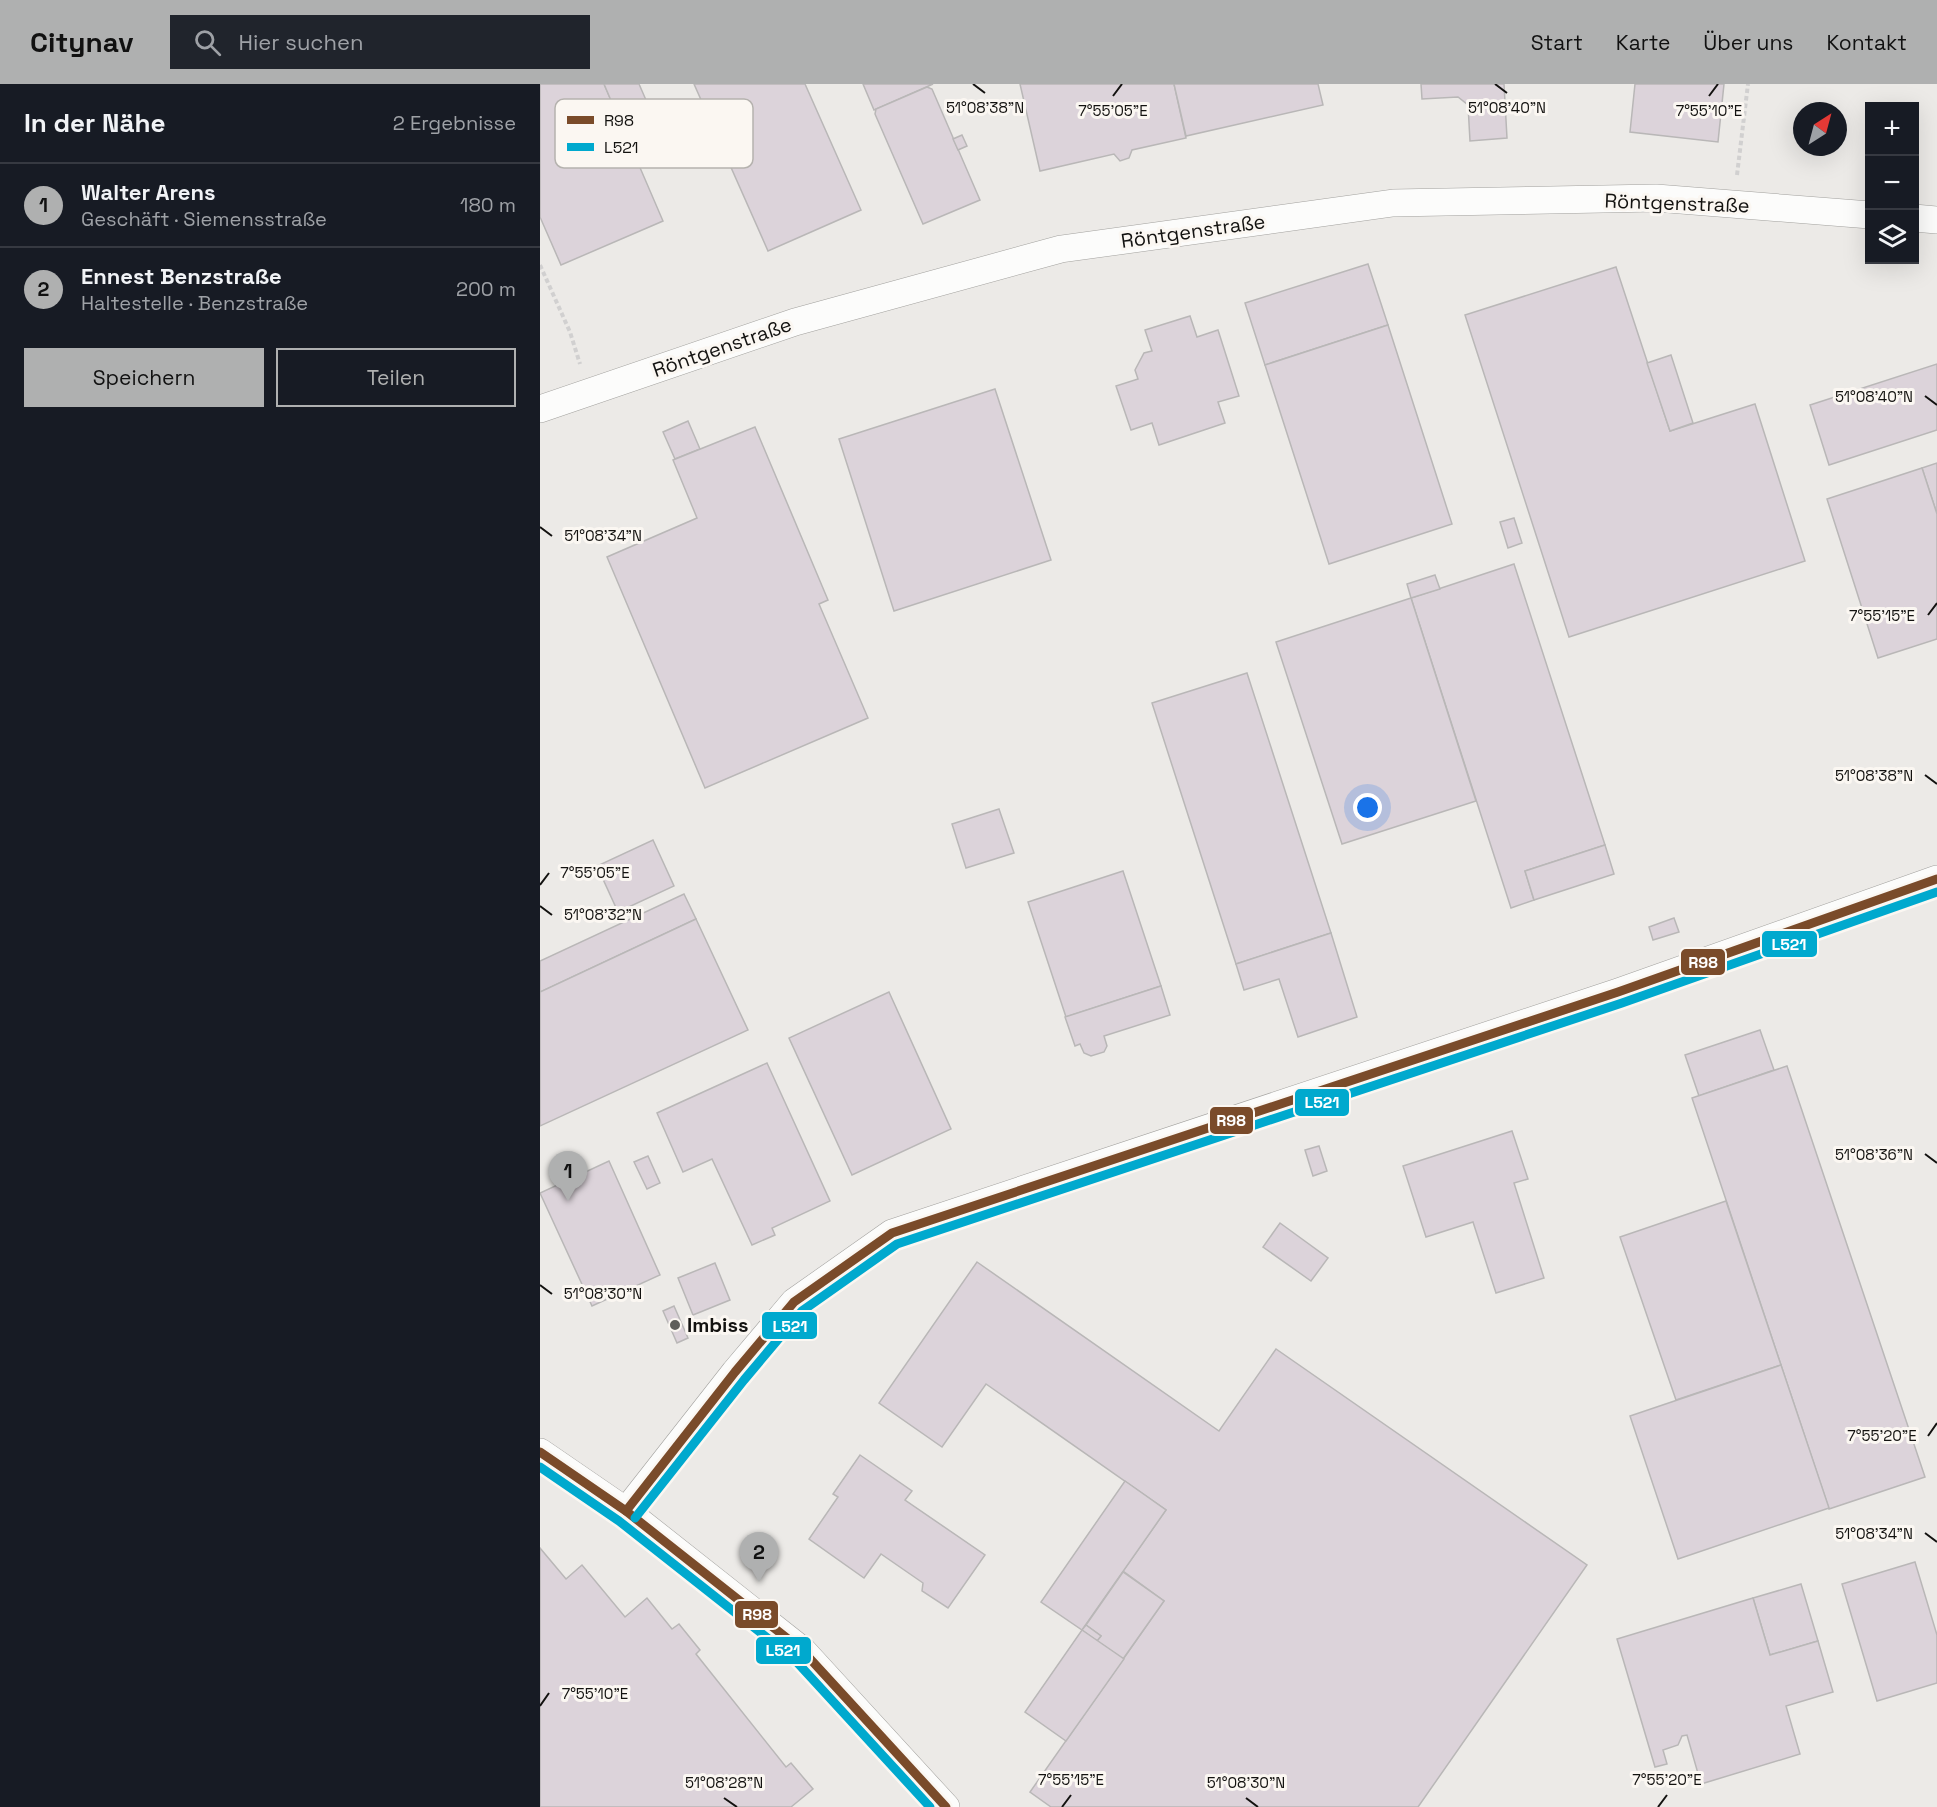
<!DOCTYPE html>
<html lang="de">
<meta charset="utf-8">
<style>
:root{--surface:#171b24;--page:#20242c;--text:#f1f3f6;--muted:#9ea1a6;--line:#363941;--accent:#afb0b0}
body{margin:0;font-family:"Space Grotesk",sans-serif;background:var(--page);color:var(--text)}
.controls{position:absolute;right:18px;top:18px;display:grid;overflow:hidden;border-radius:0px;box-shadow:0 6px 24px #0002}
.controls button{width:54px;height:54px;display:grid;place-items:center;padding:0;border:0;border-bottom:2px solid var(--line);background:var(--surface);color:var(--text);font:30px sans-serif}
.compass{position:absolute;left:1253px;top:18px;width:54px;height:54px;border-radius:50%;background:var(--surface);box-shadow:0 6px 24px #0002;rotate:36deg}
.you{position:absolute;left:828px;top:724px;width:21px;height:21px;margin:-15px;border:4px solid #fff;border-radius:50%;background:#1a73e8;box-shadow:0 0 0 9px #1a73e833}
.badge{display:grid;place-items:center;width:39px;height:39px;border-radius:50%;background:var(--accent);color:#111;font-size:20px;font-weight:700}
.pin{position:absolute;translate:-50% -50px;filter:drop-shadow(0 2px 3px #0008)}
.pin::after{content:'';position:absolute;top:32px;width:21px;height:18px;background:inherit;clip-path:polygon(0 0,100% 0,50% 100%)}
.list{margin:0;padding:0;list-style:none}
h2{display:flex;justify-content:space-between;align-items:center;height:78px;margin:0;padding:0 24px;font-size:26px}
h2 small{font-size:20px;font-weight:400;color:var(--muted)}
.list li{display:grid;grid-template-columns:39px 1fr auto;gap:18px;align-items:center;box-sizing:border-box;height:84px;padding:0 24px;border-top:2px solid var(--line)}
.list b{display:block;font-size:22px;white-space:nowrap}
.list p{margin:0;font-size:20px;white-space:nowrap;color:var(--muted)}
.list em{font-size:20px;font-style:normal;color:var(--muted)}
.actions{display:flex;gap:12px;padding:18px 24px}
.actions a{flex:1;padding:14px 0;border:2px solid var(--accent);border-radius:0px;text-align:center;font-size:21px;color:var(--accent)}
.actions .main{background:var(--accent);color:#111}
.icon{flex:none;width:33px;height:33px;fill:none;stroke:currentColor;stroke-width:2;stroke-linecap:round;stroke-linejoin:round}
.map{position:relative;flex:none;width:1397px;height:1723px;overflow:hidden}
header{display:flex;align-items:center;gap:36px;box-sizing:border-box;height:84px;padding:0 30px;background:var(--accent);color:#111}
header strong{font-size:28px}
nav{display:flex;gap:33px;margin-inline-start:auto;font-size:21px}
.search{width:420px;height:54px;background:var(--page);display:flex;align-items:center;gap:15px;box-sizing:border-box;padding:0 21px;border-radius:0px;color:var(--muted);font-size:22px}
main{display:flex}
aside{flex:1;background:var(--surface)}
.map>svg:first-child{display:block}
</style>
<header>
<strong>Citynav</strong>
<div class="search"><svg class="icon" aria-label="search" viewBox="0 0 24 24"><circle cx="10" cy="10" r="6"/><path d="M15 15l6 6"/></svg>Hier suchen</div>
<nav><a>Start</a><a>Karte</a><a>Über uns</a><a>Kontakt</a></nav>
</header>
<main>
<aside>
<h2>In der Nähe<small>2 Ergebnisse</small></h2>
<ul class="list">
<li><span class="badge">1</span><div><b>Walter Arens</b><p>Geschäft · Siemensstraße</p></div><em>180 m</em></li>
<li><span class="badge">2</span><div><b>Ennest Benzstraße</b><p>Haltestelle · Benzstraße</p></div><em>200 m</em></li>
</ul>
<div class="actions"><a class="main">Speichern</a><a>Teilen</a></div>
</aside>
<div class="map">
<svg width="1397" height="1723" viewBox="0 0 1397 1723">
<rect width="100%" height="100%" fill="#eceae7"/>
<g fill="#dcd3da" stroke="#b9b7b7" stroke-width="1.5">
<path d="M0 0H64L123 137 21 181 0 133Z"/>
<path d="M64 0H99L106 16 90 23 92 27 78 33Z"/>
<path d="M154 0H265L321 126 228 167Z"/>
<path d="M323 0H393L334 26Z"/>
<path d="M480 0H634L646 54 592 66 589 74 580 77 574 70 500 87Z"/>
<path d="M634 0H778L783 21 646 52Z"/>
<path d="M881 0H964L967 54 930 57 928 21 918 13 882 15Z"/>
<path d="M1095 0H1184L1178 58 1090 48Z"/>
<path d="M387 3 392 5 440 116 383 140 335 30 336 25Z"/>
<path d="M422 51 427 62 418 66 413 55Z"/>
<path d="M828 180 848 241 725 281 705 219Z"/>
<path d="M1076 183 1130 347 1215 320 1265 477 1029 553 925 231Z"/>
<path d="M650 232 657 253 678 246 699 312 678 318 685 339 619 361 612 339 591 346 576 302 598 295 595 286 604 269 612 267 605 246Z"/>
<path d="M848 241 912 440 789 480 725 281Z"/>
<path d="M1131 271 1153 339 1130 347 1107 279Z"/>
<path d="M1397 280V346L1289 381 1270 321Z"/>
<path d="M455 305 511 476 354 527 299 355Z"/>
<path d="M148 337 160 365 135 375 123 348Z"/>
<path d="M215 343 288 516 279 520 328 634 165 704 67 473 157 434 133 376Z"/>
<path d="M1397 379V430L1382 384Z"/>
<path d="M1382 384 1397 430V555L1338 574 1287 415Z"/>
<path d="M974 434 982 459 968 464 960 438Z"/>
<path d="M974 480 1065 761 985 787 994 816 971 824 871 514Z"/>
<path d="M895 491 900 505 871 514 867 500Z"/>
<path d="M871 514 936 717 802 760 736 558Z"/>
<path d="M707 589 791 849 696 880 612 619Z"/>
<path d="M459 725 474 769 426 784 412 740Z"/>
<path d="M113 756 134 802 78 828 57 782Z"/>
<path d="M1065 761 1074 790 994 816 985 787Z"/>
<path d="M583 787 621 902 526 933 488 818Z"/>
<path d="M144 810 156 835 0 908V877Z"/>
<path d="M1134 834 1139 848 1113 856 1109 843Z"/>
<path d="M156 835 208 946 0 1042V908Z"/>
<path d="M791 849 817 933 758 953 739 895 704 906 696 880Z"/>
<path d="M621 902 630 931 564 952 567 962 564 968 551 972 544 969 540 960 535 962 525 933Z"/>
<path d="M349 908 411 1045 312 1091 249 954Z"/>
<path d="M1220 946 1234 986 1159 1012 1145 971Z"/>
<path d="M227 979 290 1117 232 1144 235 1151 212 1161 172 1075 143 1088 117 1029Z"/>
<path d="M1247 982 1385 1393 1289 1425 1152 1014Z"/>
<path d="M972 1047 988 1095 974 1099 1004 1194 956 1209 933 1138 886 1153 863 1082Z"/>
<path d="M779 1062 787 1087 773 1092 765 1066Z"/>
<path d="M108 1072 120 1099 107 1105 94 1078Z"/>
<path d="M69 1077 120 1191 52 1222 0 1109Z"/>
<path d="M1186 1117 1241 1281 1136 1316 1080 1153Z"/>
<path d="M740 1139 788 1174 771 1197 723 1163Z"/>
<path d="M437 1178 679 1347 736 1265 1047 1481 878 1723H511L490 1708 624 1517 583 1487 626 1426 446 1300 402 1363 339 1319Z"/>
<path d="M175 1179 190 1216 153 1231 138 1194Z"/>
<path d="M134 1222 148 1254 137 1259 123 1227Z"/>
<path d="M1241 1281 1289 1424 1138 1475 1090 1332Z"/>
<path d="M320 1371 372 1407 365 1416 445 1471 408 1524 382 1507 383 1499 341 1470 324 1494 269 1455 298 1413 293 1410Z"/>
<path d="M585 1397 626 1426 542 1546 501 1518Z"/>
<path d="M0 1464 26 1495 42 1481 85 1533 107 1514 132 1545 139 1540 160 1566 156 1570 246 1683 251 1679 273 1705 251 1723H0Z"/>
<path d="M1375 1478 1397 1551V1599L1337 1617 1302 1500Z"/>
<path d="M583 1488 624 1517 583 1575 557 1557 561 1552 546 1541Z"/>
<path d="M1261 1500 1278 1557 1230 1571 1213 1514Z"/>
<path d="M1213 1514 1230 1571 1278 1557 1293 1608 1246 1622 1260 1670 1161 1700 1147 1651 1142 1652 1138 1661 1123 1666 1127 1680 1115 1683 1077 1555Z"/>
<path d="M546 1541 561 1552 557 1557 542 1546Z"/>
<path d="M542 1546 584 1575 526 1657 485 1628Z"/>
</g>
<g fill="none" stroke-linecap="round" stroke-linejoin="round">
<g stroke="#a2a19e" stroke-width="28">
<g id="minor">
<path d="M1374 134 1397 136"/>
<path d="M0 325 255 238 521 165 853 119 1116 114 1330 131"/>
<path d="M0 1368 86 1427 262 1566 406 1723"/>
<path d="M86 1427 195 1288 254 1218 352 1149 1078 908 1397 795"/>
</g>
</g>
<g stroke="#d1d0d0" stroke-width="4" stroke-dasharray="4.5 3" stroke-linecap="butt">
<path d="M1197 91 1208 0"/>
<path d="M0 181 30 248 40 280"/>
</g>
<use href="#minor" stroke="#fcfcfb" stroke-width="27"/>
<g stroke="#fbf7f2" stroke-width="14">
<g id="bus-1">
<path d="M0 1368 86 1427 262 1566 406 1723"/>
<path d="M86 1427 195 1288 254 1218 352 1149 1078 908 1397 795"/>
</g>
</g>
<g stroke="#fbf7f2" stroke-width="14">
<g id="bus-2">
<path d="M0 1383 79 1437 254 1575 390 1723"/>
<path d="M95 1434 204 1296 262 1227 357 1160 1082 919 1397 808"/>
</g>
</g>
<use href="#bus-1" stroke="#7a4b2a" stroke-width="9"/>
<use href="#bus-2" stroke="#00a9ce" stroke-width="9"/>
</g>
<path fill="none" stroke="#131210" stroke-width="2" d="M433 0 445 9M955 0 967 9M573 12 582 0M1169 12 1178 0M1385 312 1397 321M0 443 12 452M1388 531 1397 519M1385 691 1397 700M0 801 9 789M0 822 12 831M1385 1070 1397 1079M0 1201 12 1210M1388 1352 1397 1339M1385 1449 1397 1458M0 1622 9 1609M184 1714 197 1723M706 1714 718 1723M522 1723 531 1711M1118 1723 1127 1711"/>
<circle fill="#5f5e5b" stroke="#fbf7f2" stroke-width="2" cx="135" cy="1241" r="6"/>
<g text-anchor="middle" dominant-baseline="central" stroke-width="6" stroke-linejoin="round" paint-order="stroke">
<g font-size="20" fill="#131210" stroke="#fbf7f2">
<text transform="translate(1137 119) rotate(2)">Röntgenstraße</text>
<text transform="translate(653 147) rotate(-8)">Röntgenstraße</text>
<text transform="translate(182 263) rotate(-19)">Röntgenstraße</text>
</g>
<g font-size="20" font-weight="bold" fill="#131210" stroke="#fbf7f2" text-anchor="start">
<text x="147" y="1241">Imbiss</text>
</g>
</g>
<rect x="15" y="15" width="198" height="69" rx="9" fill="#fbf7f2" stroke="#b5b2ae" stroke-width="1.5"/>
<rect x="27" y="32" width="27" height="8" fill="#7a4b2a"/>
<rect x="27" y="59" width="27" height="8" fill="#00a9ce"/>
<g font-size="16" fill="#131210">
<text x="64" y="42">R98</text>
<text x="64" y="69">L521</text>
</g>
<g font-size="15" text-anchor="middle" fill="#131210" stroke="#fbf7f2" stroke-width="6" stroke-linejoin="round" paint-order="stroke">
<text x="967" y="29">51°08'40"N</text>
<text x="445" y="29">51°08'38"N</text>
<text x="573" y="32">7°55'05"E</text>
<text x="1169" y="32">7°55'10"E</text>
<text x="1334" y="318">51°08'40"N</text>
<text x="63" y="457">51°08'34"N</text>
<text x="1342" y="537">7°55'15"E</text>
<text x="1334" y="697">51°08'38"N</text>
<text x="55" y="794">7°55'05"E</text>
<text x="63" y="836">51°08'32"N</text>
<text x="1334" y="1076">51°08'36"N</text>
<text x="63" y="1215">51°08'30"N</text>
<text x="1342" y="1357">7°55'20"E</text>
<text x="1334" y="1455">51°08'34"N</text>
<text x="55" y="1615">7°55'10"E</text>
<text x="531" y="1701">7°55'15"E</text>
<text x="1127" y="1701">7°55'20"E</text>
<text x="184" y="1704">51°08'28"N</text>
<text x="706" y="1704">51°08'30"N</text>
</g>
<g stroke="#fbf7f2" stroke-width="2">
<rect x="1221" y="846" width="57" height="28" rx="6" fill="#00a9ce"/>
<rect x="1140" y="864" width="46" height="28" rx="6" fill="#7a4b2a"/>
<rect x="754" y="1004" width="56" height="29" rx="6" fill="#00a9ce"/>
<rect x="669" y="1022" width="45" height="29" rx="6" fill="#7a4b2a"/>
<rect x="221" y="1227" width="57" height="29" rx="6" fill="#00a9ce"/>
<rect x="194" y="1516" width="45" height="29" rx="6" fill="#7a4b2a"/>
<rect x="215" y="1552" width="57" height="29" rx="6" fill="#00a9ce"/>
</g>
<g font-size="16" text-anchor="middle" font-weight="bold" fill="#fff">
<text x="1249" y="866">L521</text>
<text x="1163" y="884">R98</text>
<text x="782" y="1024">L521</text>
<text x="691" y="1042">R98</text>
<text x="250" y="1248">L521</text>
<text x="217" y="1536">R98</text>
<text x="243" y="1572">L521</text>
</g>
</svg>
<div class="controls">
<button>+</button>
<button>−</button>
<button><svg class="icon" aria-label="layers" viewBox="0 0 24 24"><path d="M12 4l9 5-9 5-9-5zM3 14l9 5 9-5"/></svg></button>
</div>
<svg class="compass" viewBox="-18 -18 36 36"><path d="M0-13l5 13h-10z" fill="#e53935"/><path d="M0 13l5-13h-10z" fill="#9ea1a6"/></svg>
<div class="you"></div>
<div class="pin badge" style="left:28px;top:1117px">1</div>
<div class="pin badge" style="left:219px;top:1498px">2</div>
</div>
</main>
